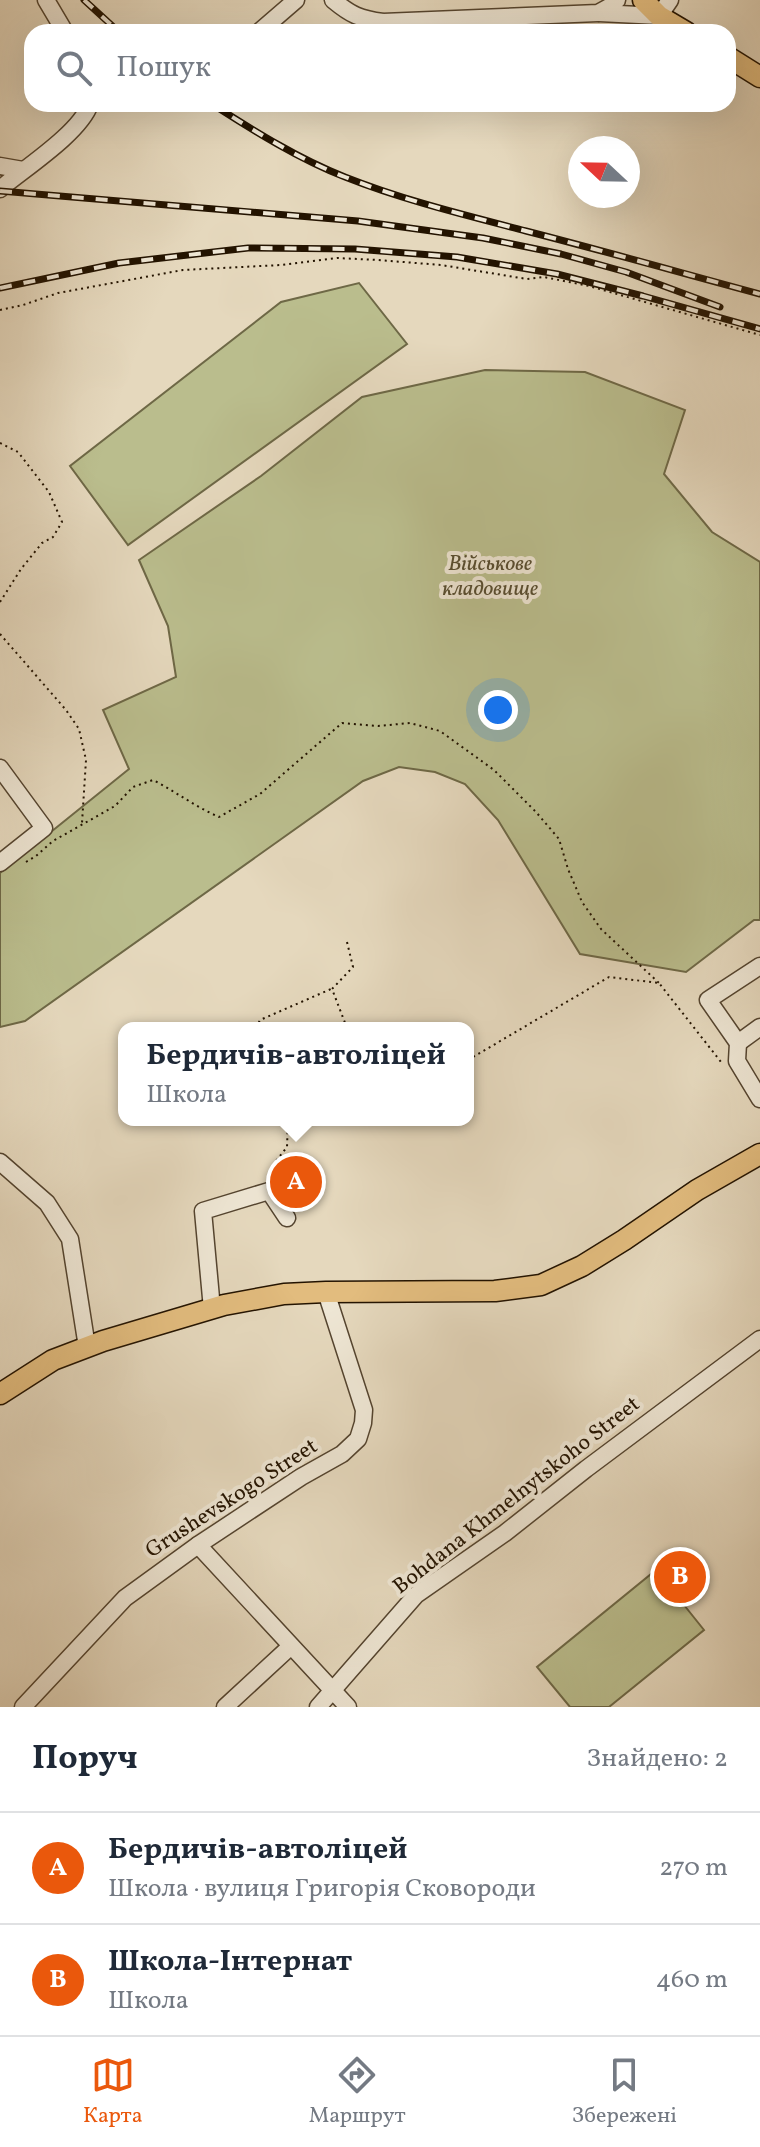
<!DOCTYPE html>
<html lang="uk">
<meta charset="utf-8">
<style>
:root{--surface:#fff;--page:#f2f2f3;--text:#1f2937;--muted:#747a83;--line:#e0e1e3;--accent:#ea580c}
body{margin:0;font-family:Vollkorn,serif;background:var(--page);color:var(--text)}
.compass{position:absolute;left:568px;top:136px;width:72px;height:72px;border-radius:50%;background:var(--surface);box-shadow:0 8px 32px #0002;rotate:292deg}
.you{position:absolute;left:498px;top:710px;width:28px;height:28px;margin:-20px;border:6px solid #fff;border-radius:50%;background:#1a73e8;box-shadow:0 0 0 12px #1a73e833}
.badge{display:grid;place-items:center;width:52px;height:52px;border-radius:50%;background:var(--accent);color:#fff;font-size:26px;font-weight:700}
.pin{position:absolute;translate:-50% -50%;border:4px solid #fff;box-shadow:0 2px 8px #0006}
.popup{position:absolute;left:118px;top:1022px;width:356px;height:104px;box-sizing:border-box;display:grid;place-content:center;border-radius:16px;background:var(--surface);filter:drop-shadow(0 2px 6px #0005);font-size:26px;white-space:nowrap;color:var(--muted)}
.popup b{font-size:30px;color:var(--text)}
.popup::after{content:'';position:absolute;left:50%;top:100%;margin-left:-16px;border:16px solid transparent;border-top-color:var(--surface)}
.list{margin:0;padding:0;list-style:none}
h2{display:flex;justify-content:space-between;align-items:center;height:104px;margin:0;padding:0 32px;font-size:34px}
h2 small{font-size:26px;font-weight:400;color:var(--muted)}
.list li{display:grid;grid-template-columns:52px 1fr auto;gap:24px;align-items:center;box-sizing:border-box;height:112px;padding:0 32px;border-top:2px solid var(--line)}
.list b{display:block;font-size:30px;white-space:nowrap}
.list p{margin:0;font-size:26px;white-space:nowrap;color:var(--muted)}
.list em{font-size:26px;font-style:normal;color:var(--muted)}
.icon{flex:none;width:44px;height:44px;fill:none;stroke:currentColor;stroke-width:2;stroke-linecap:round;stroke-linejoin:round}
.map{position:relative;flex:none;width:760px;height:1707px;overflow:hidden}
.search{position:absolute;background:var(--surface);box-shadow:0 8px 32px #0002;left:24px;right:24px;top:24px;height:88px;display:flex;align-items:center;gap:20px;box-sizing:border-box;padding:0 28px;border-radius:24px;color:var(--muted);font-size:30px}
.sheet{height:328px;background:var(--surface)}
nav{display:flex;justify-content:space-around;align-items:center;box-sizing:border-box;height:112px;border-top:2px solid var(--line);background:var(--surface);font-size:22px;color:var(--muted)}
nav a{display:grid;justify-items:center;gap:4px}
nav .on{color:var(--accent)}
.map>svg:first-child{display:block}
</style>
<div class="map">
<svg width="760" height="1707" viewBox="0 0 760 1707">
<rect width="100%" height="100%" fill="#e5d8bd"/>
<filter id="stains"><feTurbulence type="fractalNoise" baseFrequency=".0025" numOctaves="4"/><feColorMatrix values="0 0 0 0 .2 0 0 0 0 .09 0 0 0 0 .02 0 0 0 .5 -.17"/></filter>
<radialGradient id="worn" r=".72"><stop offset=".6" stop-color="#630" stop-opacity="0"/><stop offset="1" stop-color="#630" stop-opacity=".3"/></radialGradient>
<g fill="#babd8d" stroke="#6e6846" stroke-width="2">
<path d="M359 283 407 344 128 545 70 466 281 302Z"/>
<path d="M485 370 585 372 685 410 664 474 712 532 760 562V920H754L686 972 580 954 498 820 465 784 435 772 399 767 363 781 25 1021 0 1027V873L129 769 103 710 176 677 168 626 139 560 261 476 362 397Z"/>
<path d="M656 1570 704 1630 609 1707H570L537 1667Z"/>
</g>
<path fill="#d9a195" stroke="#231300" stroke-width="2" d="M306 1158 313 1201 291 1204 288 1199 282 1165Z"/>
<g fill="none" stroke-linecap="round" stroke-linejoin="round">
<g stroke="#54442f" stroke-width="19">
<g id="minor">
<path d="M46 0 65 32"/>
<path d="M333 0C351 15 360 19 383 22L598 13 609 7 617 0"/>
<path d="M599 13 659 16 670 0"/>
<path d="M259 32 296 0"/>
<path d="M0 166 23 170"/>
<path d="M0 189C25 168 80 133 90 104"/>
<path d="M0 768 44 828 0 863"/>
<path d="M760 966 708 1000 738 1043 737 1061 760 1099"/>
<path d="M738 1043 760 1027"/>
<path d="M0 1162 47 1203 70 1239 87 1347"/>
<path d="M212 1309 203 1211 269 1191 287 1218"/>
<path d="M198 1545 348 1707"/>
<path d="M23 1707 125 1598 198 1545 301 1477 342 1454 358 1439 363 1423 364 1410 326 1292"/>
<path d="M225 1707 291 1646"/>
<path d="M318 1707 416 1595 505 1533 586 1469 760 1339"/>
</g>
</g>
<g stroke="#231300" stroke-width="23">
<g id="major">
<path d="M643 0 659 16 686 32"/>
<path d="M728 57 760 77"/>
<path d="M0 1394 53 1360 103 1341 224 1305 284 1294 326 1292 495 1291 541 1285 582 1266 624 1240 697 1190 760 1154"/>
</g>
</g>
<g stroke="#231300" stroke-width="2" stroke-dasharray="2 4" stroke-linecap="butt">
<path d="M0 310 23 305 58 293 183 270 281 265 337 258 378 260 441 265 527 279 544 277 589 286 760 335"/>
<path d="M0 443 18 452 49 492 62 522 53 537 42 543 21 569 0 602"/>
<path d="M0 634 66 710 79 729 86 760 82 823"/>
<path d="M26 862 36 856 53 841 115 806 133 787 153 780C176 792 196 807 219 817L260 794 342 723 378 726 410 723 440 731 494 770 536 812 559 839 568 869 582 902 601 929 659 983"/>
<path d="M347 942 353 967 332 989 347 1028"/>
<path d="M256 1028 260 1020 331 989"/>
<path d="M468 1060 609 977 659 983 721 1062"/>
<path d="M272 1178 276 1161 287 1147 288 1120"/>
</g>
<use href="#minor" stroke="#eee6d4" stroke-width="16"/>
<use href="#major" stroke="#e2bc7e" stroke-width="20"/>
<g stroke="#231300" stroke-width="7">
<g id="rail">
<path d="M84 0 119 32"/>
<path d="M212 104C254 131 299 159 345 177 403 200 465 215 526 231 604 251 682 273 760 294"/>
<path d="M0 191 358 221 483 238 561 254 626 272 720 307"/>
<path d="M0 288 119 263 248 248 355 249 457 257 557 274 643 296 760 329"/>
</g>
</g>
<use href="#rail" stroke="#eee6d4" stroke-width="4" stroke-dasharray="12" stroke-linecap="butt"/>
</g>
<g text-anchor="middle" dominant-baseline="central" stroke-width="8" stroke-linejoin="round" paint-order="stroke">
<g font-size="22" font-style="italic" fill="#584e31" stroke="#eee6d4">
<text x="490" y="564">Військове<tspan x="490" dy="25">кладовище</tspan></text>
</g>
<g font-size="22" fill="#231300" stroke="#eee6d4">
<text transform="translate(517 1496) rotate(-38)">Bohdana Khmelnytskoho Street</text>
<text transform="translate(232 1499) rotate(-33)">Grushevskogo Street</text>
</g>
</g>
<rect width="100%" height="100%" filter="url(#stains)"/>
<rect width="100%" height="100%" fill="url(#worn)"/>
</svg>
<svg class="compass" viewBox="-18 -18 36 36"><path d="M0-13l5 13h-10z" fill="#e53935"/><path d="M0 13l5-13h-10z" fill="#747a83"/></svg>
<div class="you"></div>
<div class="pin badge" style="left:296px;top:1182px">A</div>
<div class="popup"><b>Бердичів-автоліцей</b>Школа</div>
<div class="pin badge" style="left:680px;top:1577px">B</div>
<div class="search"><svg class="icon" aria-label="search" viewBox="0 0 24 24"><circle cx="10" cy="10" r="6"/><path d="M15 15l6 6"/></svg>Пошук</div>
</div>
<section class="sheet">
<h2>Поруч<small>Знайдено: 2</small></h2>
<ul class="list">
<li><span class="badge">A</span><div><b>Бердичів-автоліцей</b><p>Школа · вулиця Григорія Сковороди</p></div><em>270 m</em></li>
<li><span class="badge">B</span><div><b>Школа-Інтернат</b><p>Школа</p></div><em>460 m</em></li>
</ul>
</section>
<nav>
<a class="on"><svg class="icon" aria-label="map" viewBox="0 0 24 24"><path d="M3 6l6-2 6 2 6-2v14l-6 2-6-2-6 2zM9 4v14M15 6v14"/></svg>Карта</a>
<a><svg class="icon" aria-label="directions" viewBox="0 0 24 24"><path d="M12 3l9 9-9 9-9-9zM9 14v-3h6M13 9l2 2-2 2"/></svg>Маршрут</a>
<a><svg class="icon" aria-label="saved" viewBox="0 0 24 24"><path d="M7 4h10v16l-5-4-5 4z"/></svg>Збережені</a>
</nav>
